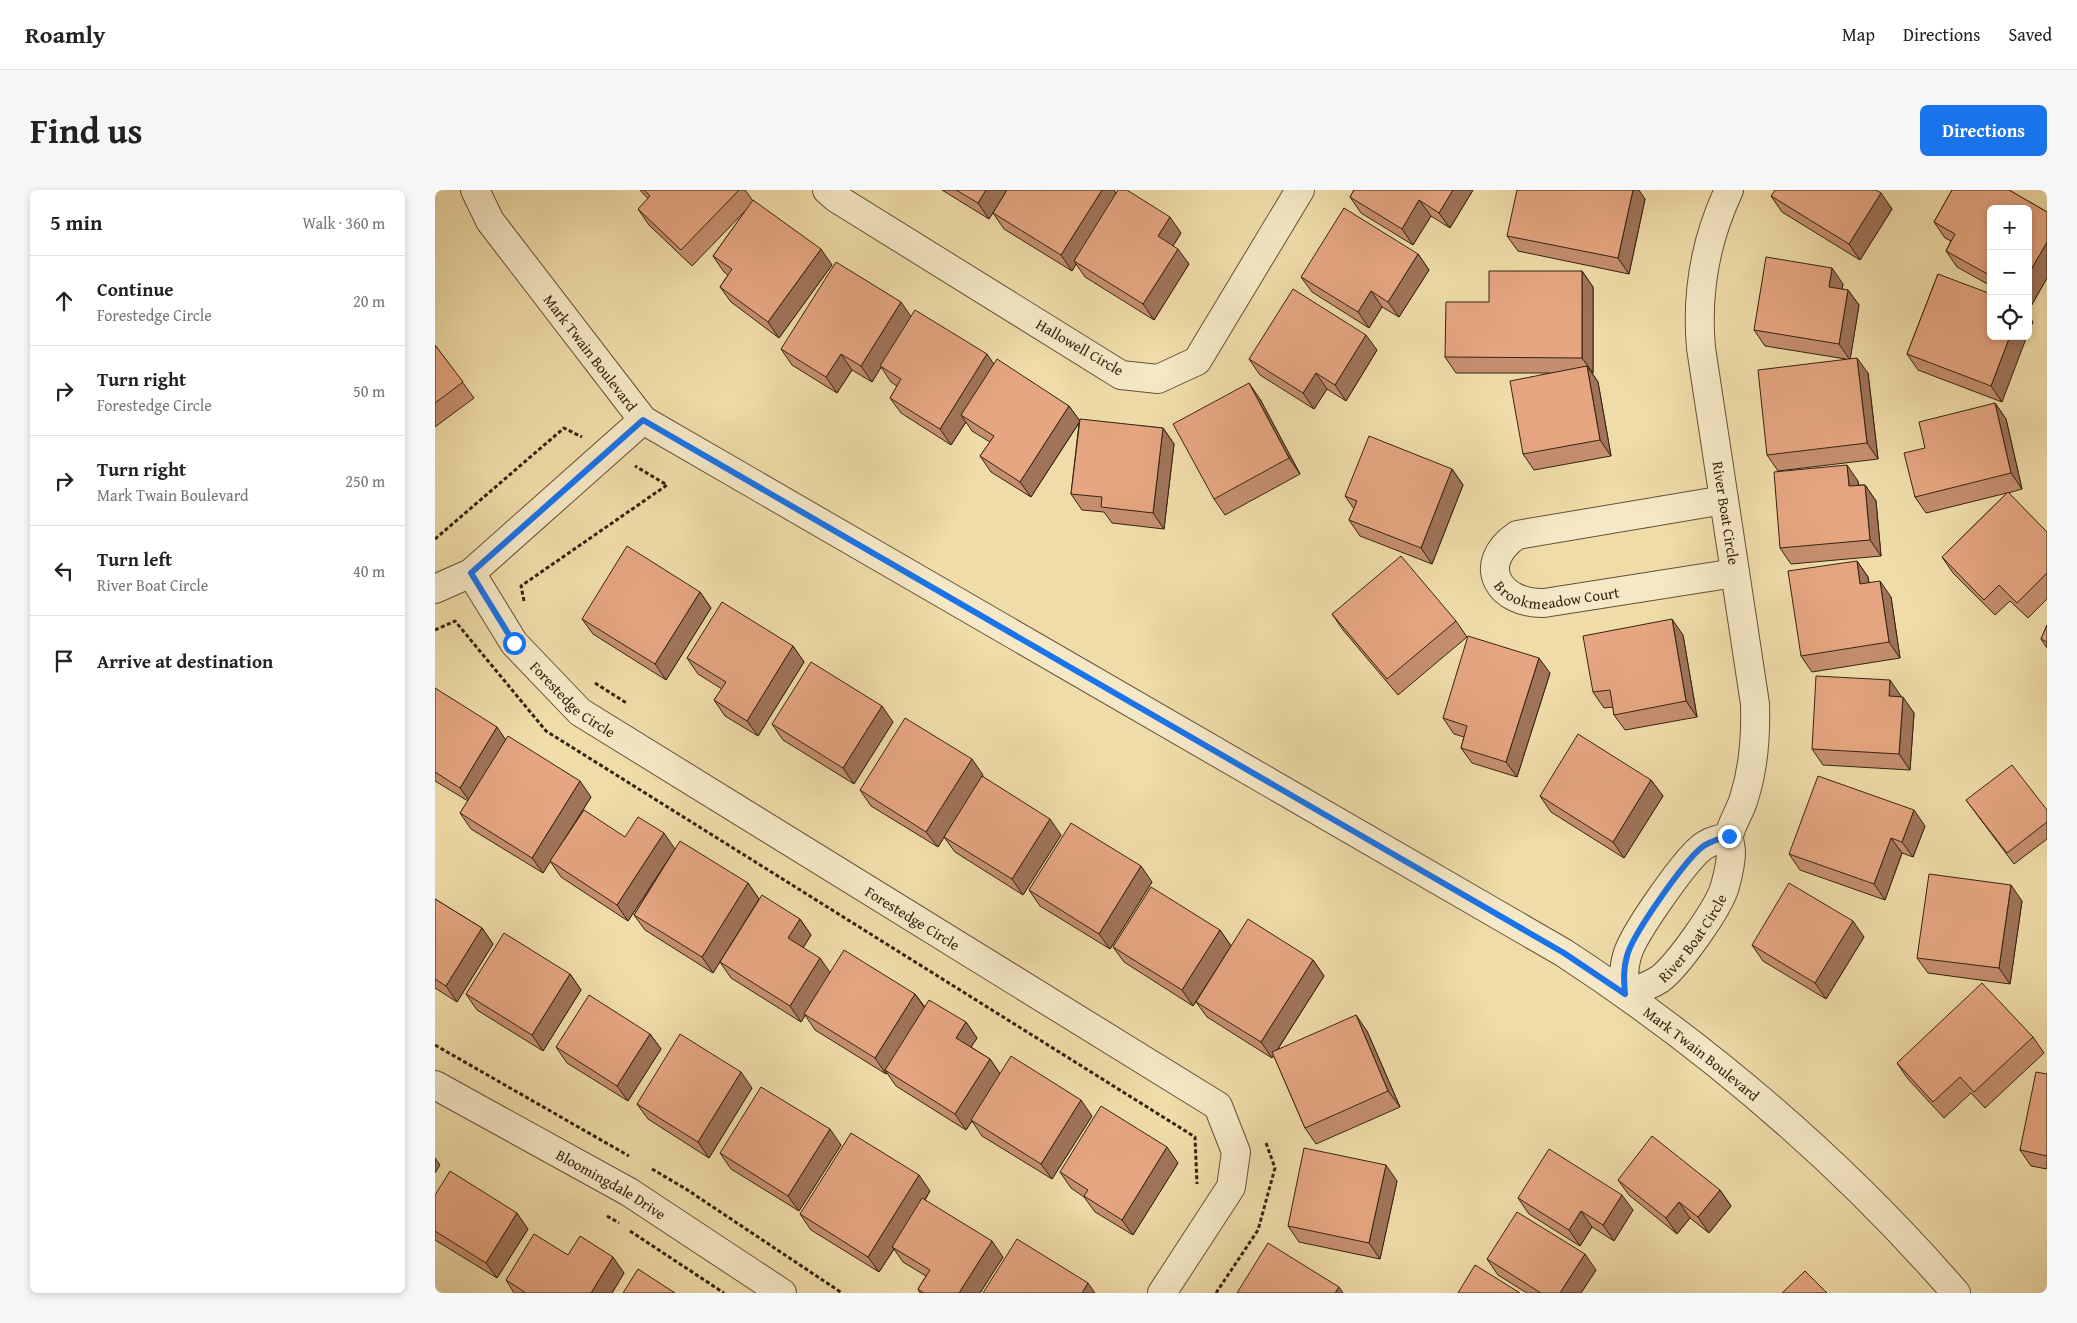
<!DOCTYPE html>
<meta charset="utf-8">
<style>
:root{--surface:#fff;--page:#f6f6f6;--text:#222;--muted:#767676;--line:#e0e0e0;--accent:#1a73e8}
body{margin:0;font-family:"Gentium Book Plus",serif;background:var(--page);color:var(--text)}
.controls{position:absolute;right:15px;top:15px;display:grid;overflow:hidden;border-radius:8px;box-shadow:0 2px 8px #0003}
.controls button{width:45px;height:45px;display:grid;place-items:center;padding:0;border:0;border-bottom:1px solid var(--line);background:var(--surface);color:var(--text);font:25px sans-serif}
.stop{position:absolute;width:15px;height:15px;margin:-11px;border:4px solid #1a73e8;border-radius:50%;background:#fff}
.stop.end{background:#1a73e8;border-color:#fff;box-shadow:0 1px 5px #0008}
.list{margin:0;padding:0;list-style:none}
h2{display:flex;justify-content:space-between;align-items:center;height:65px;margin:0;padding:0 20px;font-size:21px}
h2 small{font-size:16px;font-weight:400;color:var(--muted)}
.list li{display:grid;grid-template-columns:32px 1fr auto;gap:15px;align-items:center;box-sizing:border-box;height:90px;padding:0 20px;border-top:1px solid var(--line)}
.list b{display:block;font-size:19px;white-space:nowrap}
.list p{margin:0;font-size:16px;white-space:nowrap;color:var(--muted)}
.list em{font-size:16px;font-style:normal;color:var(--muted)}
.icon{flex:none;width:28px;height:28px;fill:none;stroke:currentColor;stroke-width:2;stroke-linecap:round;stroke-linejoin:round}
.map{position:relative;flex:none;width:1612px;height:1103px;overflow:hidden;border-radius:8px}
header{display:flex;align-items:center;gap:30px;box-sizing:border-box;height:70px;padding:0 25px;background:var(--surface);border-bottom:1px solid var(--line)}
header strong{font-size:24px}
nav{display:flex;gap:28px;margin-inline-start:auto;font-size:18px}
.intro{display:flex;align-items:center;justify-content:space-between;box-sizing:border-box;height:120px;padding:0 30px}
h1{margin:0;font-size:35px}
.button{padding:12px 22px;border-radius:8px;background:var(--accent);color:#fff;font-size:18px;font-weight:700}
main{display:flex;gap:30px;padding:0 30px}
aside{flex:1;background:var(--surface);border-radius:8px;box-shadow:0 2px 8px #0003}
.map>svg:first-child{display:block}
</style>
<header>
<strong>Roamly</strong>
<nav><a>Map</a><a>Directions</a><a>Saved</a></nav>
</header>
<div class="intro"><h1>Find us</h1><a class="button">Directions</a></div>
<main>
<aside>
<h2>5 min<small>Walk · 360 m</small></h2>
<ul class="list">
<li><svg class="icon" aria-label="ahead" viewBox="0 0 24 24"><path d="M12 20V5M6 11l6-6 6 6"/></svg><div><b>Continue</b><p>Forestedge Circle</p></div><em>20 m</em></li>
<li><svg class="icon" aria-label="right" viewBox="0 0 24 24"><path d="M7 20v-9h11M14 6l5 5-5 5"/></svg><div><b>Turn right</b><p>Forestedge Circle</p></div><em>50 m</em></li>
<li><svg class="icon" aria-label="right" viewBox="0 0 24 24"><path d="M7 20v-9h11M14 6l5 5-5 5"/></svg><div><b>Turn right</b><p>Mark Twain Boulevard</p></div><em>250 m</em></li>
<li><svg class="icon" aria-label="left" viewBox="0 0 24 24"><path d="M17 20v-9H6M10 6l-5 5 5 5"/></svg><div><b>Turn left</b><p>River Boat Circle</p></div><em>40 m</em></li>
<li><svg class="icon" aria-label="arrive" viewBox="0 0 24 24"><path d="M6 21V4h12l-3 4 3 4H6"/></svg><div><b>Arrive at destination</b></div></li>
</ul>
</aside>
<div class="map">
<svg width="1612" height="1103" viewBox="0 0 1612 1103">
<rect width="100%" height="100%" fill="#efdca8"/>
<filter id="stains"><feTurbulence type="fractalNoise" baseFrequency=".004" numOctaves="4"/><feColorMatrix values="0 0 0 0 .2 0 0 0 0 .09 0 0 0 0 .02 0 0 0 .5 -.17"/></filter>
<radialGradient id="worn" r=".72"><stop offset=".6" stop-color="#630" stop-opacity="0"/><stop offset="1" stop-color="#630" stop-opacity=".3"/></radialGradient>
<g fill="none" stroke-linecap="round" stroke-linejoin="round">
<g stroke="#655136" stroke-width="30">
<g id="minor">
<path id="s1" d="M40 0 55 31 208 230 1129 763C1274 858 1407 972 1521 1103"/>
<path d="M392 0 401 8 686 185 723 189 762 171 865 0"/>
<path id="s2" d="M1289 310 1082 345C1040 374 1063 414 1109 413L1300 383"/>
<path id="s3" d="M36 383 79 453 145 522 783 916 801 962 796 997 727 1103"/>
<path d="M0 399 36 383 208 230"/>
<path id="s4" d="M1294 647C1284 649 1274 651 1266 658 1249 672 1197 745 1192 766 1188 779 1189 791 1190 804 1203 800 1214 796 1225 789 1243 775 1284 718 1290 696 1293 685 1296 674 1296 662 1296 657 1294 652 1294 647 1295 636 1306 620 1309 608 1319 577 1321 547 1320 514L1266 158C1261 102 1270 51 1294 0"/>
<path id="s5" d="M0 895 194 1002 347 1103"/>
</g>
</g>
<g stroke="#372310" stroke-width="3" stroke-dasharray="4 2.5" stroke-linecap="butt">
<path d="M0 349 129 238 147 247"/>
<path d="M89 411 86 396 232 295 200 276"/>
<path d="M0 440 20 431 111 541 760 947 762 994"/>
<path d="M160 493 193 514"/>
<path d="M0 855 194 966"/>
<path d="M217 979 251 999 407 1103"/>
<path d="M172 1026 184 1033"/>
<path d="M195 1041 289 1103"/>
<path d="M781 1103 823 1040 840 978 831 953"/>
</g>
<use href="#minor" stroke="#f5e8c6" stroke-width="28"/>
</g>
<g fill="#c58f6f" stroke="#372310">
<path d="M205 0H310L318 11 397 75 344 148 296 112 285 97 293 85 289 82 278 66 312 19 257 76 214 35 203 19 213 9Z"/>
<path d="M507 0H572L554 29Z"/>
<path d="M572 0H679L681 4 746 43 738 56 754 74 719 130 650 87 641 74 637 81 569 39 558 23Z"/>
<path d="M919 0H1038L1015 38 996 26 978 55 926 23 915 7Z"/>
<path d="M1517 0H1574L1612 22V88L1595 118 1593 117V19H1556V96L1522 77 1511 61 1516 51 1510 48 1499 32Z"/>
<path d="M1442 1 1457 19 1425 70 1347 22 1336 6Z"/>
<path d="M1210 9 1194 84 1083 61 1072 46Z"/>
<path d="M983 64 994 80 964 127 947 117 934 138 877 102 866 87Z"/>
<path d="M1147 81 1158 97V183H1157L1163 192 1176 266 1099 280 1088 264 1115 183H1021L1010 167 1054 112Z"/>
<path d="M1503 84 1567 212 1483 180 1472 164Z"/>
<path d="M1408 94 1407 99 1413 100 1424 115 1415 169 1433 183 1443 269 1343 281 1332 265 1411 169 1330 156 1319 140Z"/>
<path d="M476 127 559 175 634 216 644 230 728 238 739 254 729 339 677 333 669 322 647 320 636 304 644 233 596 307 556 282 545 266 555 252 537 241 531 232 516 255 466 223 455 208 462 196 456 192 446 177 437 192 417 180 402 203 357 175 346 159Z"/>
<path d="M0 155 39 208 0 237Z"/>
<path d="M942 160 911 211 892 199 879 219 825 185 814 169Z"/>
<path d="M825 209 865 284 790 325 779 309Z"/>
<path d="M1560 213 1571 229 1587 299 1573 303 1612 342V409L1593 428 1575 411 1560 425 1518 383 1507 367 1572 303 1491 323 1480 307 1490 258Z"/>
<path d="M1017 279 1028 295 997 374 925 346 914 330 919 319 910 306Z"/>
<path d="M1423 291V295H1430L1441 311 1446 366 1356 374 1345 358Z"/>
<path d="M1422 371 1433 387 1434 392 1456 407 1465 468 1377 482 1366 466Z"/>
<path d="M265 402 276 418 231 490 158 444 147 429Z"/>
<path d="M897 424 1021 431 1032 447 963 505 908 440Z"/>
<path d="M1612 435V458L1606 449Z"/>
<path d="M1248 445 1262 527 1190 540 1179 525 1178 517 1169 518 1158 502Z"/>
<path d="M358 456 369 472 323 546 290 526 279 510 287 499 263 484 252 468Z"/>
<path d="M1115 483 1082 587 1037 573 1026 558 1029 547 1019 544 1008 528Z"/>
<path d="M0 498 71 550 156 607 121 663 190 647 240 659 313 693 324 709 278 783 210 740 199 725 234 668 193 731 126 687 115 671 108 683 36 639 25 623 33 611 0 591Z"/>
<path d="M1466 506V507L1479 523 1475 580 1388 575 1377 559Z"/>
<path d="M458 532 419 594 348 550 337 534Z"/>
<path d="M548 585 547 586 626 645 588 705 520 662 509 647 503 657 436 616 425 600Z"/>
<path d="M1216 590 1228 606 1189 668 1116 622 1105 606Z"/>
<path d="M1531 610 1612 620V649L1579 674Z"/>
<path d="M1490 636 1478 667 1467 663 1450 710 1365 680 1354 664Z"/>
<path d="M717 692 675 759 605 716 594 700Z"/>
<path d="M0 709 47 738 58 754 22 812 0 798Z"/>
<path d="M1587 711 1575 794 1493 783 1482 768Z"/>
<path d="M365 729 376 745 368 758 395 783 480 804 490 817 531 832 542 848 536 857 555 869 565 884 657 926 617 989 547 946 537 931 531 940 461 896 452 883 451 884 380 840 370 825 366 832 296 788 285 772Z"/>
<path d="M785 740 796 756 758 816 689 772 678 757Z"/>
<path d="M1429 747 1391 809 1328 771 1317 755Z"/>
<path d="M878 770 889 786 843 859 932 841 965 917 881 954 870 938 839 866 837 868 772 827 761 812Z"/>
<path d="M135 784 146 800 108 861 42 820 31 804Z"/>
<path d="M215 844 226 859 193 911 132 873 121 857Z"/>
<path d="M1598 847 1609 863 1550 918 1536 903 1509 928 1473 889 1462 873Z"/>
<path d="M1612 884V979L1596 976 1585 960Z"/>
<path d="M317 898 274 968 213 929 202 914Z"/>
<path d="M406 955 364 1021 296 979 285 963Z"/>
<path d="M743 973 698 1045 660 1022 649 1007 636 998 625 982Z"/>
<path d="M1183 990 1285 1000 1296 1016 1274 1043 1255 1028 1242 1044 1194 1005Z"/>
<path d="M962 991 945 1069 864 1052 853 1036Z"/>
<path d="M495 1001 490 1010 568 1067 545 1103H485L483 1099 491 1086 468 1072 459 1059 444 1082 376 1040 365 1024Z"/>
<path d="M0 1005 93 1039 62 1088 0 1050Z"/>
<path d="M1083 1008 1198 1020 1179 1051 1157 1037 1145 1056 1094 1024Z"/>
<path d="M133 1065 189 1083 177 1103H79L71 1090Z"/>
<path d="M1052 1069 1161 1080 1146 1103H1092L1063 1085Z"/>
</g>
<g fill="#a0745a" stroke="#372310">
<path d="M551 0H572L554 29 543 13Z"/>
<path d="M667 0H679L683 7 639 71 641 74 637 81 626 65Z"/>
<path d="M1018 0H1038L1015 38 1004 23Z"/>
<path d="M1198 0H1204L1210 9 1194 84 1183 68Z"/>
<path d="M1446 3 1457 19 1425 70 1414 54Z"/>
<path d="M984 10 996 26 978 55 967 39Z"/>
<path d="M735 27 746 43 734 62 723 46Z"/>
<path d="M1612 52V88L1595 118 1593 116V85Z"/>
<path d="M386 59 397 75 344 148 333 132Z"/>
<path d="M743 59 754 74 719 130 708 114Z"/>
<path d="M983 64 994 80 964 127 953 112Z"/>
<path d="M1397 78 1408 94 1405 112 1394 97Z"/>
<path d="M1147 81 1158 97V183L1147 168Z"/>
<path d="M1413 100 1424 115 1415 170 1404 154Z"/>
<path d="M936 101 947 117 934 138 923 122Z"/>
<path d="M466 112 477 128 437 192 426 176Z"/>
<path d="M1593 125 1598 132 1593 144Z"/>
<path d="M931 145 942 160 911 211 900 195Z"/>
<path d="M1575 146H1592L1567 212 1556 196Z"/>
<path d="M406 164 417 180 402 203 391 187Z"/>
<path d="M552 164 563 180 526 225 531 232 516 255 505 239Z"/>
<path d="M1422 168 1433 183 1443 269 1432 253Z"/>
<path d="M1152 176 1163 192 1176 266 1165 250Z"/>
<path d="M881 183 892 199 879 219 868 203Z"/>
<path d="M814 193 825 209 865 284 854 268Z"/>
<path d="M1560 213 1571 229 1587 299 1576 283Z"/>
<path d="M634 216 645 231 596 307 585 292Z"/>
<path d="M728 238 739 254 729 339 718 323Z"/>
<path d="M1412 275 1423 291 1425 312 1414 296Z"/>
<path d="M1017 279 1028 295 997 374 986 358Z"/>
<path d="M1430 295 1441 311 1446 366 1435 350Z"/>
<path d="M1422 371 1433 387 1436 409 1425 394Z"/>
<path d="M1445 391 1456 407 1465 468 1454 452Z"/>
<path d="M265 402 276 418 231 490 220 474Z"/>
<path d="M1237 429 1248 445 1262 527 1251 511Z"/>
<path d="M358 456 369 472 323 546 312 531Z"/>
<path d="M1104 468 1115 483 1082 587 1071 572Z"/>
<path d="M1455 490 1466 506 1465 522 1454 506Z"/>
<path d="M1468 507 1479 523 1475 580 1464 564Z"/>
<path d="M447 516 458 532 419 594 408 578Z"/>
<path d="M62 537 73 553 36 613 25 598Z"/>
<path d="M537 569 548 585 503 657 491 642Z"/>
<path d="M1216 590 1228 606 1189 668 1178 652Z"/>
<path d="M145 591 156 607 108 683 97 668Z"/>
<path d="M1479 620 1490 636 1478 667 1467 652Z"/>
<path d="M615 629 626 645 588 705 577 689Z"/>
<path d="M229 643 240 659 193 731 182 715Z"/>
<path d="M1456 648 1467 663 1450 710 1439 694Z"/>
<path d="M706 676 717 692 675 759 664 744Z"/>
<path d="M313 693 324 709 278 783 267 767Z"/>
<path d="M1576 695 1587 711 1575 794 1564 778Z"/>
<path d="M365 729 376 745 364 764 353 748Z"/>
<path d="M1418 731 1429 747 1391 809 1380 793Z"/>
<path d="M47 738 58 754 22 812 11 796Z"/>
<path d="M785 740 796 756 758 816 747 800Z"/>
<path d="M385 768 396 784 366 832 355 816Z"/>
<path d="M878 770 889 786 837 868 826 852Z"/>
<path d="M135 784 146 800 108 861 97 845Z"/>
<path d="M480 804 491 820 450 880 452 883 451 884 440 868Z"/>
<path d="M921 825 932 841 965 917 953 901Z"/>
<path d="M531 832 542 848 532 863 521 848Z"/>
<path d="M215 844 226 859 193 911 182 896Z"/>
<path d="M555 869 566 885 531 940 520 924Z"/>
<path d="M306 882 317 898 274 968 263 952Z"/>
<path d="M646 910 657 926 617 989 606 974Z"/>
<path d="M395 939 406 955 364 1021 353 1006Z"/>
<path d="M732 957 743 973 698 1045 687 1030Z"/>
<path d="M0 968 5 975 0 983Z"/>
<path d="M951 975 962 991 945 1069 934 1053Z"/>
<path d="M484 985 495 1001 459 1058 457 1057 459 1059 444 1082 433 1067Z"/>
<path d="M1285 1000 1296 1016 1274 1043 1263 1027Z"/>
<path d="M1187 1005 1198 1020 1179 1051 1168 1035Z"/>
<path d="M1244 1012 1255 1028 1242 1044 1231 1028Z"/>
<path d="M1146 1021 1157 1037 1145 1056 1134 1040Z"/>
<path d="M82 1023 93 1039 62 1088 51 1073Z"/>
<path d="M557 1051 568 1067 545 1103H524Z"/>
<path d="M1150 1064 1161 1080 1146 1103H1125Z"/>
<path d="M178 1067 189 1083 177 1103H156Z"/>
<path d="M653 1093 660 1103H647Z"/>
<path d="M904 1097 908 1103H900Z"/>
</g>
<g fill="#e5a681" stroke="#372310">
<path d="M209 0H304L246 60 203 19 215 6Z"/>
<path d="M521 0H551L543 13Z"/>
<path d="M572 0H667L626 65 558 23Z"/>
<path d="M683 0H692L735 27 723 46 743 59 708 114 639 71Z"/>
<path d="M919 0H1018L1004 23 984 10 967 39 915 7Z"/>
<path d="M1082 0H1198L1183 68 1072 46Z"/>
<path d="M1340 0H1441L1446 3 1414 54 1336 6Z"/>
<path d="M1517 0H1574L1612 22V52L1593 85V19H1556V86L1511 61 1520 44 1499 32Z"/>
<path d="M318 10 386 59 333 132 285 97 297 79 278 66Z"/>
<path d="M909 18 983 64 953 112 936 101 923 122 866 87Z"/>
<path d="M1331 67 1397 78 1394 97 1413 100 1404 154 1319 140Z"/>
<path d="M401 72 466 112 426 176 406 164 391 187 346 159Z"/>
<path d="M1054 81H1147V168L1010 167 1011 112H1054Z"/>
<path d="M1503 84 1556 104V146H1575L1556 196 1472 164Z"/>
<path d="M858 99 931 145 900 195 881 183 868 203 814 169Z"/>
<path d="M480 120 552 164 505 239 455 208 466 189 445 176Z"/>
<path d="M0 155 28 192 0 213Z"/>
<path d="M1422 168 1432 253 1332 265 1323 180Z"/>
<path d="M562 169 634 216 585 292 545 266 559 246 526 225Z"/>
<path d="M1152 176 1165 250 1088 264 1075 191Z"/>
<path d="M814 193 854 268 779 309 738 234Z"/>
<path d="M1560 213 1576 283 1480 307 1469 263 1490 258 1484 232Z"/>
<path d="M645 229 728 238 718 323 666 317 667 307 636 304Z"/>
<path d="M934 246 1017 279 986 358 914 330 922 311 910 306Z"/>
<path d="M1412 275 1414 296 1430 295 1435 350 1345 358 1339 282Z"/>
<path d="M1573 302 1612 342V383L1582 413 1564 395 1549 410 1507 367Z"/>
<path d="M192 356 265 402 220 474 147 429Z"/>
<path d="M966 366 1021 431 952 489 897 424Z"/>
<path d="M1422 371 1425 394 1445 391 1454 452 1366 466 1353 381Z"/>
<path d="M287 412 358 456 312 531 279 510 291 492 252 468Z"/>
<path d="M1237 429 1251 511 1179 525 1175 500 1158 502 1148 446Z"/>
<path d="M1612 435V452L1606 449Z"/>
<path d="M1033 446 1104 468 1071 572 1026 558 1032 536 1008 528Z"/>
<path d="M376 472 447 516 408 578 337 534Z"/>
<path d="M1381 486 1455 490 1454 506 1468 507 1464 564 1377 559Z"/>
<path d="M0 498 62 537 25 598 0 582Z"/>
<path d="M470 528 537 569 491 642 425 600Z"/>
<path d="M1143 544 1216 590 1178 652 1105 606Z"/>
<path d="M73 546 145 591 97 668 25 623Z"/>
<path d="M1577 575 1612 620V632L1572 663 1531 610Z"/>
<path d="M547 586 615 629 577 689 509 647Z"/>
<path d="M1383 586 1479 620 1467 652 1456 648 1439 694 1354 664Z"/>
<path d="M149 620 190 647 203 627 229 643 182 715 115 671Z"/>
<path d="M636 633 706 676 664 744 594 700Z"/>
<path d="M245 651 313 693 267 767 199 725Z"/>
<path d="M1494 684 1576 695 1564 778 1482 768Z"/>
<path d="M1354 693 1418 731 1380 793 1317 755Z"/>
<path d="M716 697 785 740 747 800 678 757Z"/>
<path d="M327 705 365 729 353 748 385 768 355 816 285 772Z"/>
<path d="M0 709 47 738 11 796 0 789Z"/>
<path d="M813 729 878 770 826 852 761 812Z"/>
<path d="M69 743 135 784 97 845 31 804Z"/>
<path d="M409 760 480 804 440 868 369 824Z"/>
<path d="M1547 793 1598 847 1539 902 1525 887 1498 912 1462 873Z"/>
<path d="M154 805 215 844 182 896 121 857Z"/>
<path d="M494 810 531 832 521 848 555 869 520 924 450 880Z"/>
<path d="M921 825 953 901 870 938 837 862Z"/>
<path d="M245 844 306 882 263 952 202 914Z"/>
<path d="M576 866 646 910 606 974 536 930Z"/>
<path d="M1601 882 1612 884V966L1585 960Z"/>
<path d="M326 897 395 939 353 1006 285 963Z"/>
<path d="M666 916 732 957 687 1030 649 1006 653 1000 625 982Z"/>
<path d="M416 943 484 985 433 1067 365 1024Z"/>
<path d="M1217 946 1285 1000 1263 1027 1244 1012 1231 1028 1183 990Z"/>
<path d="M869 958 951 975 934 1053 853 1036Z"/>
<path d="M1114 959 1187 1005 1168 1035 1146 1021 1134 1040 1083 1008Z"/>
<path d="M15 981 82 1023 51 1073 0 1041V1005Z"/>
<path d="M487 1008 557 1051 524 1103H489L483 1099 495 1080 457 1057Z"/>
<path d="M1082 1022 1150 1064 1125 1103H1106L1052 1069Z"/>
<path d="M99 1044 133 1065 145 1046 178 1067 156 1103H91L71 1090Z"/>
<path d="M582 1049 653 1093 647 1103H548Z"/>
<path d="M833 1053 904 1097 900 1103H802Z"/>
<path d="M1040 1075 1085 1103H1023Z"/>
<path d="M203 1079 240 1103H188Z"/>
<path d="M1370 1081 1392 1103H1347Z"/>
</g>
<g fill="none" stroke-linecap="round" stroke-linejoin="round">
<path stroke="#1a73e8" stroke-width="6" d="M79 453 36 383 208 230 1129 763 1190 804C1189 791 1188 779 1192 766 1197 745 1249 672 1266 658 1274 651 1284 649 1294 646"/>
</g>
<g text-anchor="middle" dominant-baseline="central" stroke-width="4" stroke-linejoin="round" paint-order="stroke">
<g font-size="15" fill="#372310" stroke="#f5e8c6">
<text transform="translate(645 157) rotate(30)">Hallowell Circle</text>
<text stroke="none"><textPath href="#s1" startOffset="200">Mark Twain Boulevard</textPath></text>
<text transform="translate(1291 323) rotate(81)">River Boat Circle</text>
<text stroke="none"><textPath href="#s2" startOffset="330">Brookmeadow Court</textPath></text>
<text stroke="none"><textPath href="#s3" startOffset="164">Forestedge Circle</textPath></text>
<text stroke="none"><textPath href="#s3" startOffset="569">Forestedge Circle</textPath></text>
<text stroke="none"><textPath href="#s4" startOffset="291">River Boat Circle</textPath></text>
<text stroke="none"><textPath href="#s1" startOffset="1520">Mark Twain Boulevard</textPath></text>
<text stroke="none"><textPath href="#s5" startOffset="202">Bloomingdale Drive</textPath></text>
</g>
</g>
<rect width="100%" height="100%" filter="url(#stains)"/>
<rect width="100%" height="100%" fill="url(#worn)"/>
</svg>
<div class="controls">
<button>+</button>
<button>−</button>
<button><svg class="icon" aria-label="locate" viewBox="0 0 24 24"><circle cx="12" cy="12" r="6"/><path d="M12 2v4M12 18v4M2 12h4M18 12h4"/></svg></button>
</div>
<div class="stop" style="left:79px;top:453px"></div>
<div class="stop end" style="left:1294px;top:646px"></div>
</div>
</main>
